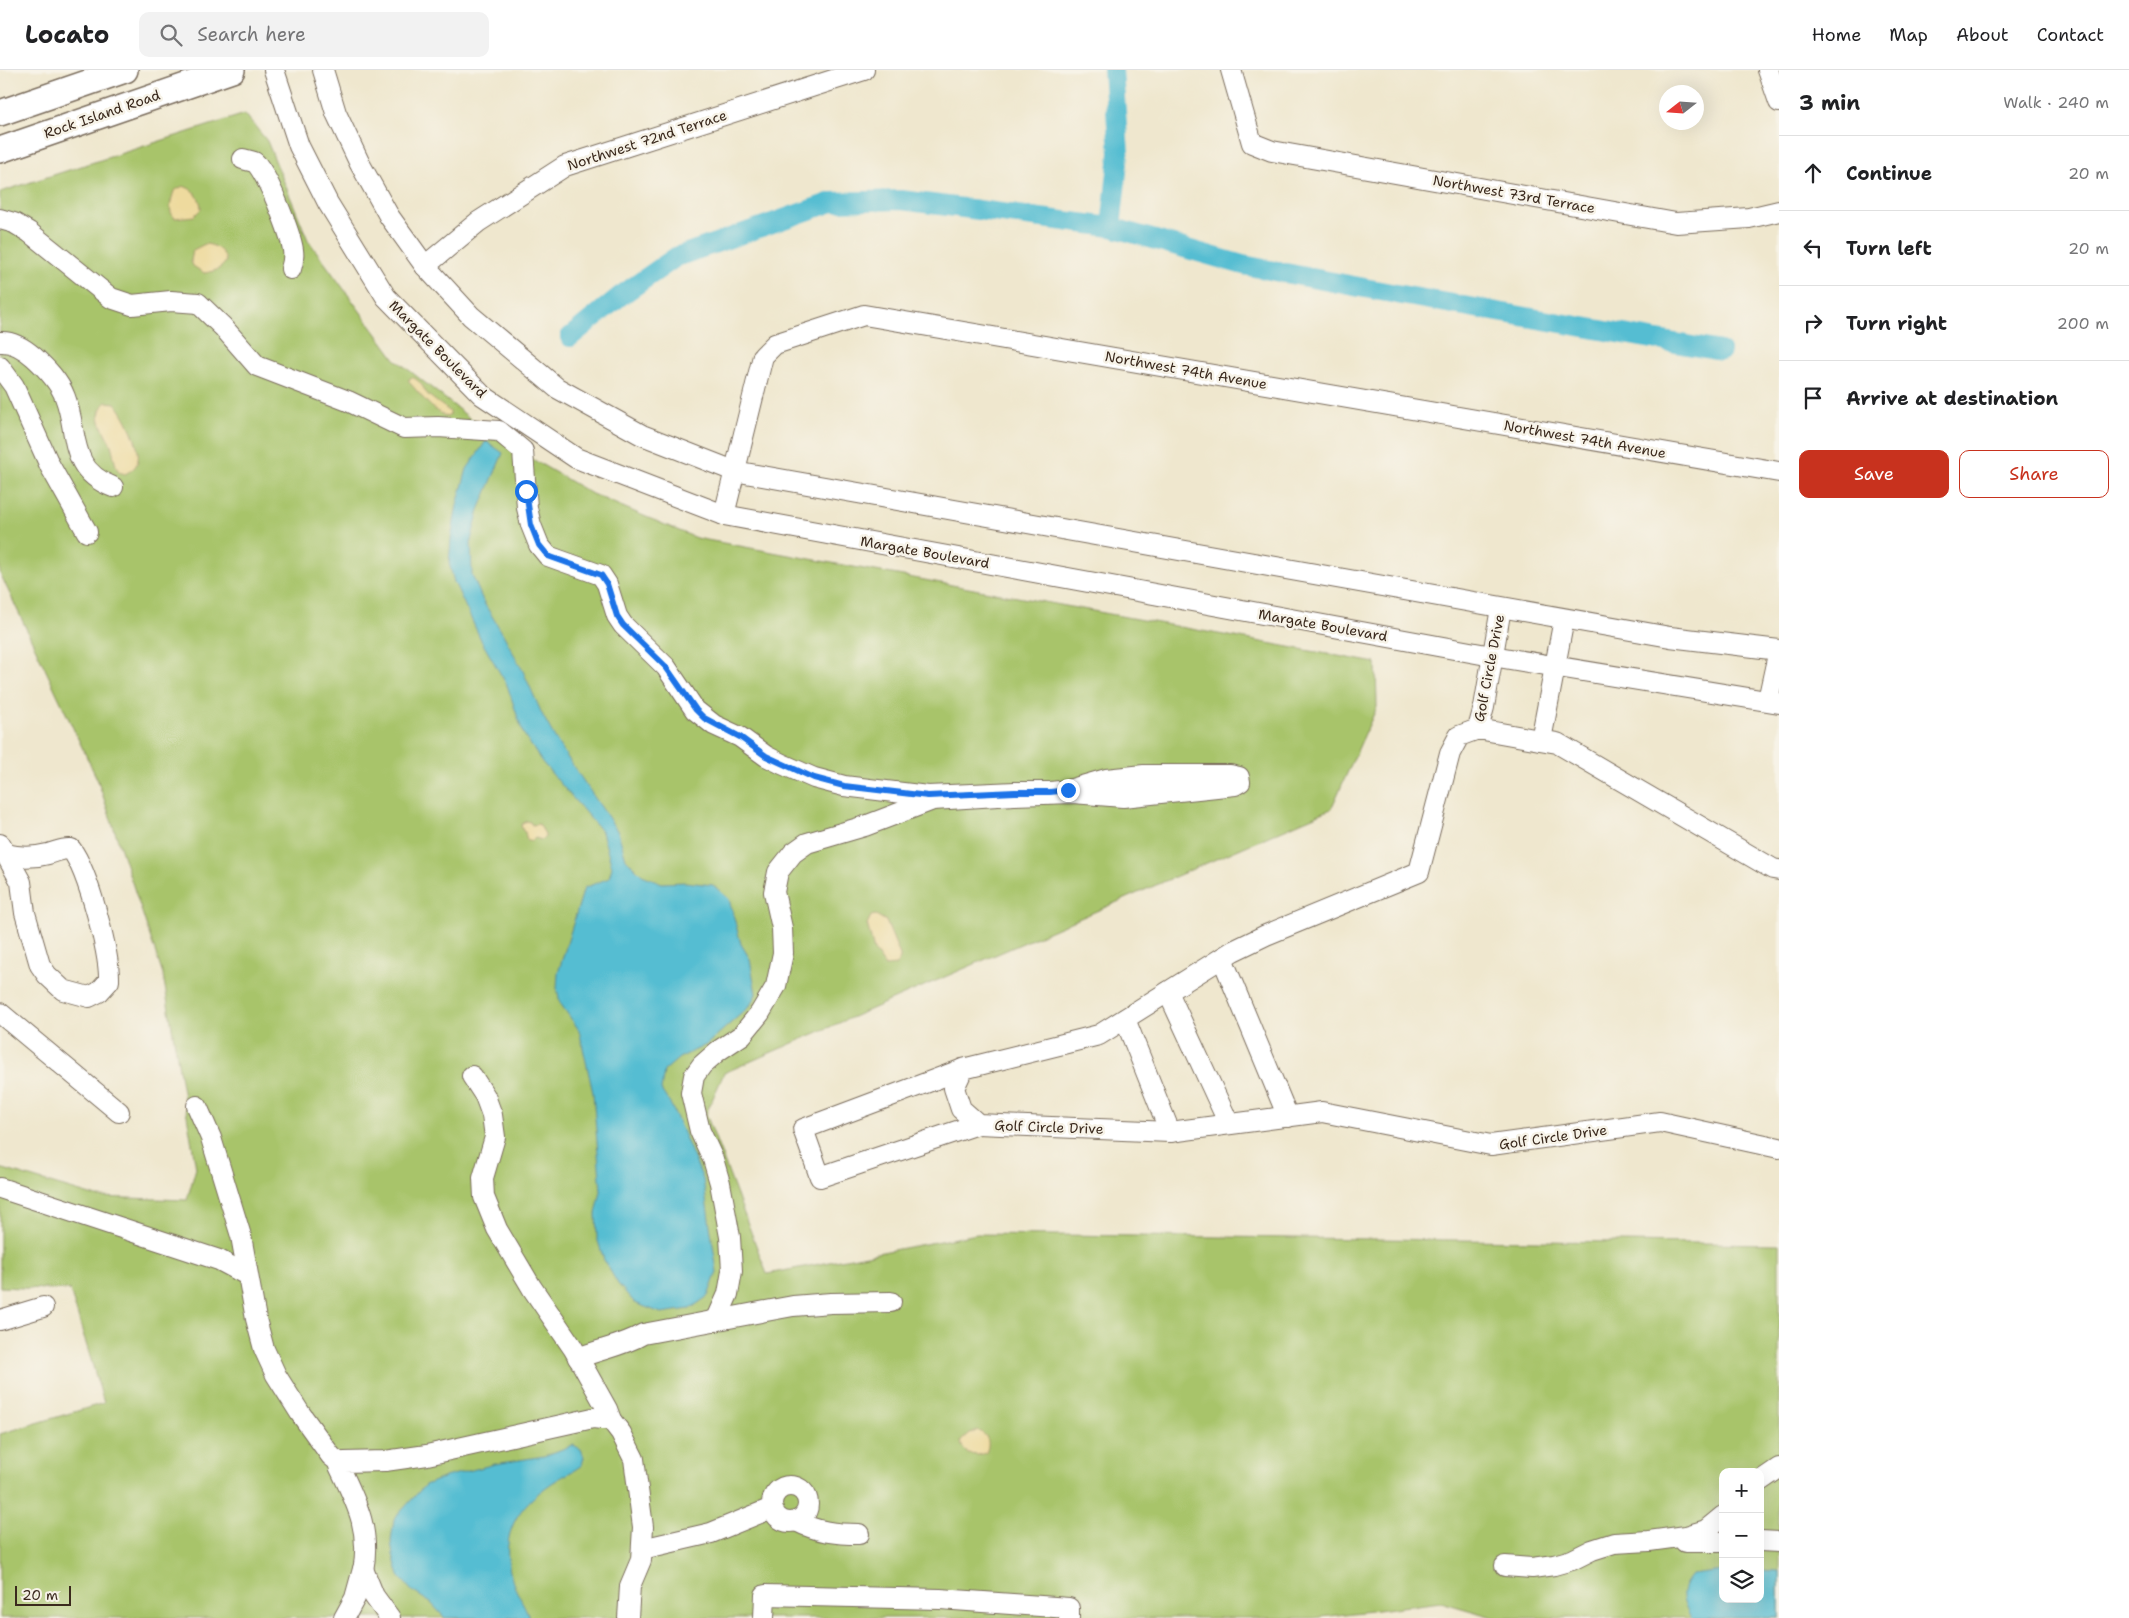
<!DOCTYPE html>
<meta charset="utf-8">
<style>
:root{--surface:#fff;--page:#f2f2f2;--text:#202124;--muted:#757577;--line:#e0e0e0;--accent:#c8321e}
body{margin:0;font-family:"Shantell Sans",sans-serif;background:var(--page);color:var(--text)}
.controls{position:absolute;right:15px;bottom:15px;display:grid;overflow:hidden;border-radius:10px;box-shadow:0 5px 20px #0002}
.controls button{width:45px;height:45px;display:grid;place-items:center;padding:0;border:0;border-bottom:1px solid var(--line);background:var(--surface);color:var(--text);font:25px sans-serif}
.compass{position:absolute;left:1659px;top:15px;width:45px;height:45px;border-radius:50%;background:var(--surface);box-shadow:0 5px 20px #0002;rotate:253deg}
.scale{position:absolute;left:15px;bottom:12px;width:56px;box-sizing:border-box;padding-left:5px;border:2px solid #3b2a1e;border-top:0;font-size:14px;line-height:18px;white-space:nowrap;color:#3b2a1e;-webkit-text-stroke:4px #f7f3e8;paint-order:stroke}
.stop{position:absolute;width:15px;height:15px;margin:-11px;border:4px solid #1a73e8;border-radius:50%;background:#fff}
.stop.end{background:#1a73e8;border-color:#fff;box-shadow:0 1px 5px #0008}
.list{margin:0;padding:0;list-style:none}
h2{display:flex;justify-content:space-between;align-items:center;height:65px;margin:0;padding:0 20px;font-size:21px}
h2 small{font-size:16px;font-weight:400;color:var(--muted)}
.list li{display:grid;grid-template-columns:32px 1fr auto;gap:15px;align-items:center;box-sizing:border-box;height:75px;padding:0 20px;border-top:1px solid var(--line)}
.list b{display:block;font-size:19px;white-space:nowrap}
.list em{font-size:16px;font-style:normal;color:var(--muted)}
.actions{display:flex;gap:10px;padding:15px 20px}
.actions a{flex:1;padding:11px 0;border:1px solid var(--accent);border-radius:10px;text-align:center;font-size:18px;color:var(--accent)}
.actions .main{background:var(--accent);color:#fff}
.icon{flex:none;width:28px;height:28px;fill:none;stroke:currentColor;stroke-width:2;stroke-linecap:round;stroke-linejoin:round}
.map{position:relative;flex:none;width:1779px;height:1548px;overflow:hidden}
header{display:flex;align-items:center;gap:30px;box-sizing:border-box;height:70px;padding:0 25px;background:var(--surface);border-bottom:1px solid var(--line)}
header strong{font-size:24px}
nav{display:flex;gap:28px;margin-inline-start:auto;font-size:18px}
.search{width:350px;height:45px;background:var(--page);display:flex;align-items:center;gap:12px;box-sizing:border-box;padding:0 18px;border-radius:10px;color:var(--muted);font-size:19px}
main{display:flex}
aside{flex:1;background:var(--surface)}
.map>svg:first-child{display:block}
</style>
<header>
<strong>Locato</strong>
<div class="search"><svg class="icon" aria-label="search" viewBox="0 0 24 24"><circle cx="10" cy="10" r="6"/><path d="M15 15l6 6"/></svg>Search here</div>
<nav><a>Home</a><a>Map</a><a>About</a><a>Contact</a></nav>
</header>
<main>
<div class="map">
<svg width="1779" height="1548" viewBox="0 0 1779 1548">
<rect width="100%" height="100%" fill="#f7f3e8"/>
<filter id="ink" filterUnits="userSpaceOnUse"><feTurbulence type="fractalNoise" baseFrequency=".02" numOctaves="2"/><feDisplacementMap in="SourceGraphic" scale="10" xChannelSelector="R" yChannelSelector="G"/><feConvolveMatrix kernelMatrix="1 2 1 2 8 2 1 2 1" color-interpolation-filters="sRGB"/></filter>
<filter id="wash" filterUnits="userSpaceOnUse"><feTurbulence type="fractalNoise" baseFrequency=".0096" numOctaves="4" result="noise"/><feDisplacementMap in="SourceGraphic" scale="20" xChannelSelector="R" yChannelSelector="G"/><feGaussianBlur stdDeviation="1.12" result="paint"/><feColorMatrix in="noise" values="0 0 0 0 0 0 0 0 0 0 0 0 0 0 0 0 0 1.4 0 .05"/><feComposite in="paint" operator="in"/></filter>
<g filter="url(#wash)">
<rect width="100%" height="100%" fill="#efe7ce"/>
<path fill="#a8c46a" stroke="#727744" fill-rule="evenodd" d="M245 44 267 71 308 170 395 289 491 365 592 424 696 468 1376 593 1377 637 1331 739 724 1003 706 1044 767 1204 977 1164 1779 1174V1548H1496L1441 1532 1314 1548H0V1364L104 1333 70 1220 0 1217V1098L97 1127 187 1130 196 1098 163 905 98 711 0 503V122ZM1723 1402H1760V1529H1723Z"/>
<g fill="#eeda9e" stroke="#94825e">
<path d="M183 116C194 119 201 128 201 139L194 146 175 148C167 141 171 131 174 121Z"/>
<path d="M205 174C216 175 224 181 226 191 222 199 213 202 204 203L193 196 191 191 193 180Z"/>
<path d="M412 307C420 311 422 315 425 321 428 327 444 336 450 342V345L447 347C430 339 421 325 409 312V309Z"/>
<path d="M106 332 115 333C124 342 141 376 138 390 137 397 131 401 125 404L119 402C114 394 114 384 111 375 105 361 91 345 106 332Z"/>
<path d="M526 751 530 752 532 755 539 754 545 764V767L542 770 535 768 532 771H527L525 762 523 761 521 755Z"/>
<path d="M876 845 886 851 900 885V889L896 895 885 896 874 880 867 854 871 846Z"/>
<path d="M978 1361C989 1365 990 1373 986 1383L978 1385 968 1384 962 1376 961 1371 970 1363Z"/>
</g>
<g fill="#55bdd2" stroke="#487478">
<path d="M486 371 503 383 479 440 471 470 472 505 484 533 503 564 523 601 542 644 559 675 618 762 626 789 642 805 662 813 685 812 713 815 729 829 741 874 750 889 756 924 750 936 706 975 679 988 664 1001 661 1020 672 1037 703 1109 717 1202 708 1226 690 1239 661 1243 635 1233 618 1214 604 1190 597 1168 596 1144 601 1121 593 1023 579 960 560 933 557 918 558 903 584 818 609 808 612 797 602 762 542 692 523 663 507 615 482 572 454 512 449 493 451 469 457 435 467 399Z"/>
<path d="M573 1375 581 1379 584 1387 582 1395C573 1402 562 1406 552 1413 517 1437 500 1462 511 1506 515 1523 525 1533 529 1548H445L431 1533 412 1521 399 1506 393 1485 391 1471 394 1449 425 1415 445 1407 495 1394 544 1386Z"/>
<path d="M1723 1501V1529H1760V1501L1779 1502V1548H1691C1682 1529 1678 1522 1692 1505Z"/>
</g>
<g fill="none" stroke-linecap="round" stroke-linejoin="round">
<g stroke="#55bdd2" stroke-width="20">
<path d="M1111 157 1119 83 1113 0"/>
<path d="M570 267 619 227 676 187 832 132 901 130 1111 157 1243 195 1407 226 1721 281"/>
</g>
</g>
</g>
<g filter="url(#ink)">
<g fill="none" stroke-linecap="round" stroke-linejoin="round">
<g stroke="#7a6c5c" stroke-width="22">
<g id="minor">
<path d="M274 0 299 76 328 133 386 227 482 325 576 388 724 445 1492 586 1779 633"/>
<path d="M323 0 336 43 360 94 389 146 425 196 471 246 557 318 642 365 734 401 1670 567 1779 580"/>
<path d="M1231 0 1252 73 1272 81 1676 153 1749 148 1779 141"/>
<path d="M1768 0 1779 32"/>
<path d="M243 89C246 90 251 91 254 92 266 99 291 165 293 180 294 187 293 193 291 199"/>
<path d="M0 149 14 153 29 162 111 228 132 235 171 231 198 233 223 257 257 296 348 331 404 358 438 357 499 361 523 381 527 438 531 455 539 475 548 486 601 505 607 514 617 546 623 555 666 597 695 640 714 655 740 667 766 686 782 694 814 708 844 716 928 726 1015 722H1051L1068 720 1106 709 1144 705H1230L1239 707 1240 712 1235 715 1123 727 1073 723 1014 725 933 730 865 756 807 773 793 783 778 802 774 822 782 858 783 883 776 916 760 943 742 965 718 981 702 995 694 1006 691 1023 700 1061 713 1089 720 1113 730 1167 732 1201 728 1224 716 1251"/>
<path d="M425 196 478 152 565 96 864 0"/>
<path d="M0 272C14 271 25 279 34 287 46 298 59 311 65 327 79 363 67 399 113 417"/>
<path d="M0 297 14 316 50 396 87 462"/>
<path d="M724 445 763 286 775 274 864 245 1779 402"/>
<path d="M1768 630 1779 580"/>
<path d="M1478 659 1484 637 1501 538"/>
<path d="M1541 670 1564 549"/>
<path d="M0 774 21 812 25 843 40 895 47 905 63 920 89 927 99 922 109 911C110 884 88 801 71 779 62 778 57 782 48 784 33 788 21 788 5 784"/>
<path d="M1779 800 1773 799 1557 673 1478 659 1459 666 1450 683 1419 802 1266 865 1233 881 1099 965 963 999 954 1018 961 1039 978 1054 1170 1062 1322 1042 1491 1075 1660 1052 1779 1078"/>
<path d="M1222 888 1288 1047"/>
<path d="M1168 922 1229 1054"/>
<path d="M0 943 119 1042"/>
<path d="M1125 949 1170 1062"/>
<path d="M963 999 803 1059 820 1107 978 1054"/>
<path d="M472 1006 485 1026 492 1045 495 1067 483 1108 484 1127 497 1159 532 1218 573 1278 607 1339 611 1350"/>
<path d="M197 1036 211 1068 241 1166 256 1249 264 1279 276 1305 300 1343 331 1386 341 1394"/>
<path d="M0 1118 219 1190 247 1205"/>
<path d="M0 1250 43 1237"/>
<path d="M578 1288C600 1279 623 1276 643 1264L793 1236 831 1233 891 1232"/>
<path d="M1760 1411 1779 1398"/>
<circle cx="790" cy="1434" r="18"/>
<path d="M796 1451C817 1462 836 1464 859 1464"/>
<path d="M1760 1471 1779 1472"/>
<path d="M1685 1472H1723"/>
<path d="M642 1479 711 1463 772 1438"/>
<path d="M1505 1496 1532 1498 1554 1495 1572 1490 1592 1480 1614 1473 1649 1471 1686 1466 1706 1460 1723 1446"/>
<path d="M363 1501C371 1459 356 1432 339 1396L344 1392 385 1391 427 1385 593 1348 611 1350 621 1363 634 1389 643 1457 641 1490 630 1516 628 1548"/>
<path d="M344 1548 355 1528 363 1499 374 1526 390 1548"/>
<path d="M764 1548 765 1525 940 1529 1069 1538V1548"/>
</g>
</g>
<g stroke="#7a6c5c" stroke-width="28">
<g id="major">
<path d="M0 43 125 0"/>
<path d="M0 80 232 0"/>
</g>
</g>
<use href="#minor" stroke="#fff" stroke-width="20"/>
<use href="#major" stroke="#fff" stroke-width="25"/>
</g>
</g>
<g fill="none" stroke-linecap="round" stroke-linejoin="round" filter="url(#ink)">
<path stroke="#1a73e8" stroke-width="6" d="M526 421 531 455 539 475 548 486 601 505 607 514 617 546 623 555 666 597 696 640 704 648 740 667 766 686 814 708 844 716 928 726 1015 722H1050L1068 720"/>
</g>
<g text-anchor="middle" dominant-baseline="central" stroke-width="5" stroke-linejoin="round" paint-order="stroke">
<g font-size="14" fill="#3b2a1e" stroke="#f7f3e8">
<text transform="translate(102 44) rotate(-19)">Rock Island Road</text>
<text transform="translate(647 70) rotate(-18)">Northwest 72nd Terrace</text>
<text transform="translate(1514 124) rotate(10)">Northwest 73rd Terrace</text>
<text transform="translate(438 279) rotate(45)">Margate Boulevard</text>
<text transform="translate(1186 300) rotate(10)">Northwest 74th Avenue</text>
<text transform="translate(1585 369) rotate(10)">Northwest 74th Avenue</text>
<text transform="translate(925 482) rotate(10)">Margate Boulevard</text>
<text transform="translate(1323 555) rotate(10)">Margate Boulevard</text>
<text transform="translate(1489 598) rotate(-79)">Golf Circle Drive</text>
<text transform="translate(1049 1057) rotate(2)">Golf Circle Drive</text>
<text transform="translate(1553 1067) rotate(-8)">Golf Circle Drive</text>
</g>
</g>
</svg>
<div class="controls">
<button>+</button>
<button>−</button>
<button><svg class="icon" aria-label="layers" viewBox="0 0 24 24"><path d="M12 4l9 5-9 5-9-5zM3 14l9 5 9-5"/></svg></button>
</div>
<svg class="compass" viewBox="-18 -18 36 36"><path d="M0-13l5 13h-10z" fill="#e53935"/><path d="M0 13l5-13h-10z" fill="#757577"/></svg>
<div class="scale">20 m</div>
<div class="stop" style="left:526px;top:421px"></div>
<div class="stop end" style="left:1068px;top:720px"></div>
</div>
<aside>
<h2>3 min<small>Walk · 240 m</small></h2>
<ul class="list">
<li><svg class="icon" aria-label="ahead" viewBox="0 0 24 24"><path d="M12 20V5M6 11l6-6 6 6"/></svg><div><b>Continue</b></div><em>20 m</em></li>
<li><svg class="icon" aria-label="left" viewBox="0 0 24 24"><path d="M17 20v-9H6M10 6l-5 5 5 5"/></svg><div><b>Turn left</b></div><em>20 m</em></li>
<li><svg class="icon" aria-label="right" viewBox="0 0 24 24"><path d="M7 20v-9h11M14 6l5 5-5 5"/></svg><div><b>Turn right</b></div><em>200 m</em></li>
<li><svg class="icon" aria-label="arrive" viewBox="0 0 24 24"><path d="M6 21V4h12l-3 4 3 4H6"/></svg><div><b>Arrive at destination</b></div></li>
</ul>
<div class="actions"><a class="main">Save</a><a>Share</a></div>
</aside>
</main>
